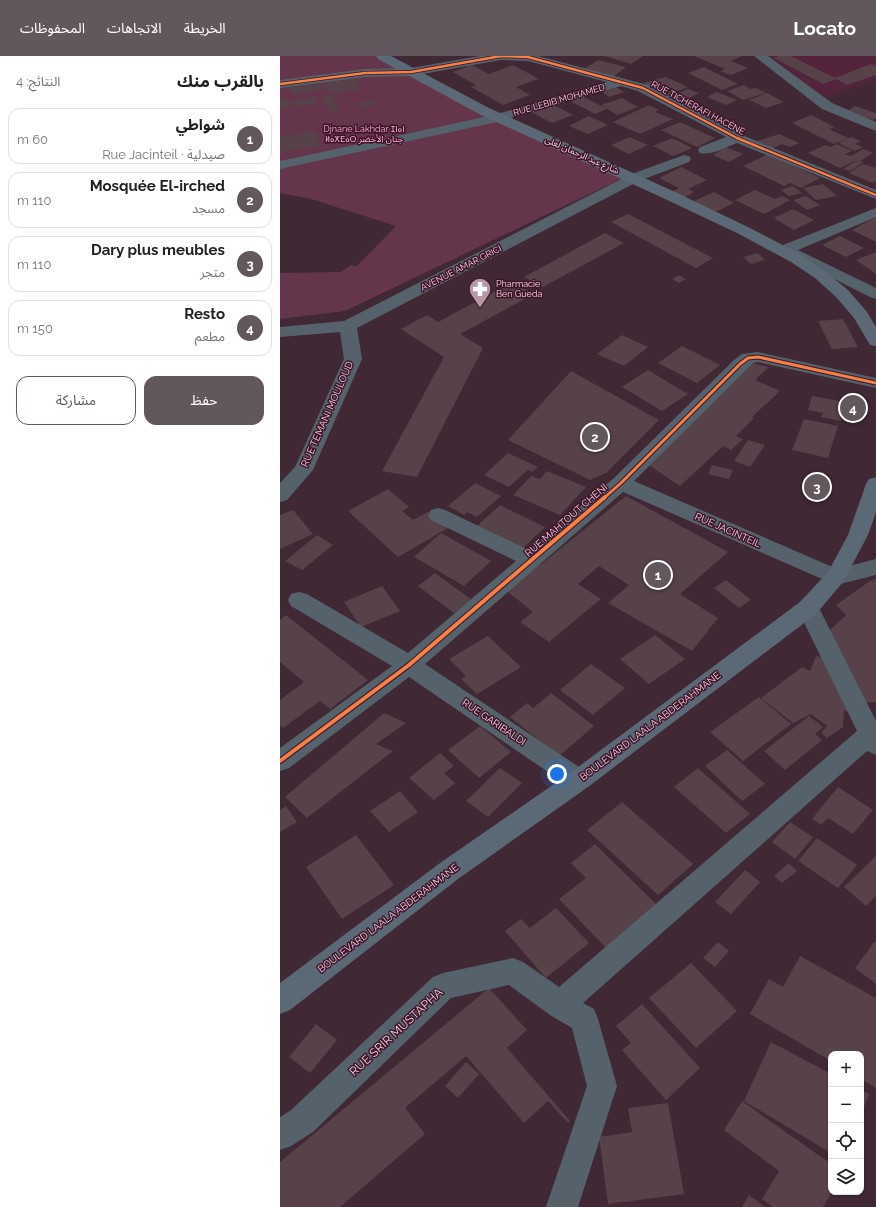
<!DOCTYPE html>
<html lang="ar">
<meta charset="utf-8">
<style>
:root{--surface:#fff;--page:#f2f2f2;--text:#202124;--muted:#757577;--line:#e0e0e0;--accent:#63575e}
body{margin:0;font-family:Raleway,"Noto Sans Arabic","Noto Sans Tifinagh",sans-serif;background:var(--page);color:var(--text);direction:rtl}
.controls{position:absolute;right:12px;bottom:12px;display:grid;overflow:hidden;border-radius:8px;box-shadow:0 1px 3px #0004}
.controls button{width:36px;height:36px;display:grid;place-items:center;padding:0;border:0;border-bottom:1px solid var(--line);background:var(--surface);color:var(--text);font:20px sans-serif}
.you{position:absolute;left:277px;top:718px;width:14px;height:14px;margin:-10px;border:3px solid #fff;border-radius:50%;background:#1a73e8;box-shadow:0 0 0 6px #1a73e833}
.badge{display:grid;place-items:center;width:26px;height:26px;border-radius:50%;background:var(--accent);color:#fff;font-size:13px;font-weight:700}
.pin{position:absolute;translate:-50% -50%;border:2px solid #fff;box-shadow:0 1px 4px #0006}
.list{margin:0;padding:0;list-style:none}
h2{display:flex;justify-content:space-between;align-items:center;height:52px;margin:0;padding:0 16px;font-size:17px}
h2 small{font-size:13px;font-weight:400;color:var(--muted)}
.list li{display:grid;grid-template-columns:26px 1fr auto;gap:12px;align-items:center;box-sizing:border-box;height:56px;margin:0 8px 8px;padding:0 8px;border:1px solid var(--line);border-radius:12px}
.list b{display:block;font-size:15px;white-space:nowrap}
.list p{margin:0;font-size:13px;white-space:nowrap;color:var(--muted)}
.list em{font-size:13px;font-style:normal;color:var(--muted)}
.actions{display:flex;gap:8px;padding:12px 16px}
.actions a{flex:1;padding:9px 0;border:1px solid var(--accent);border-radius:12px;text-align:center;font-size:14px;color:var(--accent)}
.actions .main{background:var(--accent);color:#fff}
.icon{flex:none;width:22px;height:22px;fill:none;stroke:currentColor;stroke-width:2;stroke-linecap:round;stroke-linejoin:round}
.map{position:relative;flex:none;width:596px;height:1151px;overflow:hidden;direction:ltr}
header{display:flex;align-items:center;gap:24px;box-sizing:border-box;height:56px;padding:0 20px;background:var(--accent);color:#fff}
header strong{font-size:19px}
nav{display:flex;gap:22px;margin-inline-start:auto;font-size:14px}
main{display:flex}
aside{flex:1;background:var(--surface)}
.map>svg:first-child{display:block}
</style>
<header>
<strong>Locato</strong>
<nav><a>الخريطة</a><a>الاتجاهات</a><a>المحفوظات</a></nav>
</header>
<main>
<div class="map">
<svg width="596" height="1151" viewBox="0 0 596 1151">
<rect width="100%" height="100%" fill="#402834"/>
<path fill="#54243c" d="M494 0H596V24L545 42 490 1Z"/>
<path fill="#64354b" d="M0 0H98L343 122 65 255 0 263V217L61 216 71 209 77 210 116 170 31 143 0 137Z"/>
<g fill="#574249">
<path d="M324 0H363L351 8Z"/>
<path d="M414 0H462L451 5 468 12 451 19 440 15 445 13Z"/>
<path d="M499 0H511L555 22 591 8 596 10V19L567 29 556 23 543 28 494 2Z"/>
<path d="M318 4 346 11 333 21 304 13Z"/>
<path d="M192 9 209 18 233 9 259 23 236 31 250 39 223 49 191 31 196 29 172 16Z"/>
<path d="M424 11 458 28 442 34 408 17Z"/>
<path d="M74 20 81 33 49 38 42 25Z"/>
<path d="M386 21 408 31 386 40 363 27Z"/>
<path d="M38 26 43 34 12 39 7 31Z"/>
<path d="M464 29 471 33 476 32 486 37 463 44 447 35Z"/>
<path d="M336 31 344 36 329 41 321 35Z"/>
<path d="M408 33 419 37 404 45 392 40Z"/>
<path d="M437 36 457 44 446 49 427 41Z"/>
<path d="M487 37 504 46 486 52 469 44Z"/>
<path d="M54 39 56 43H53L59 55 50 56 42 40Z"/>
<path d="M300 39 327 53 315 58 288 44Z"/>
<path d="M7 41 11 51 0 52V42Z"/>
<path d="M33 41 38 47 15 51 11 45Z"/>
<path d="M342 42 358 51 337 59 321 49Z"/>
<path d="M96 44 99 48 78 52 75 48Z"/>
<path d="M272 48 293 59 272 67 251 56Z"/>
<path d="M369 49 379 54 375 56 393 63 360 78 333 66Z"/>
<path d="M575 50 596 57V62L593 64 567 55Z"/>
<path d="M531 59 555 71 549 73 568 82 554 88 512 67Z"/>
<path d="M309 60 328 69 308 78 289 70Z"/>
<path d="M400 66 435 82 417 91 381 74Z"/>
<path d="M35 75 41 89 0 96V81Z"/>
<path d="M499 78 519 87 510 91 502 88 491 93 475 86Z"/>
<path d="M350 81 368 89 349 98 331 89Z"/>
<path d="M571 81 581 85 575 88 583 91 575 95 558 87Z"/>
<path d="M392 82 412 92 393 100 373 90Z"/>
<path d="M557 88 572 95 565 98 571 100 583 93 593 97 580 105 584 106 570 115 563 113 579 103 560 112 528 97 545 89 554 93 550 91Z"/>
<path d="M446 91 463 98 449 106 433 99Z"/>
<path d="M488 98 540 122 521 132 510 127 504 130 463 110Z"/>
<path d="M583 108 596 112V125L593 127 569 117Z"/>
<path d="M401 111 427 124 408 133 414 136 403 142 391 136 399 132 379 122Z"/>
<path d="M543 128 557 140 536 144 523 132Z"/>
<path d="M513 130 522 137 509 140 501 134Z"/>
<path d="M475 134 495 143 502 140 510 144 484 158 455 144Z"/>
<path d="M434 136 454 147 435 156 414 145Z"/>
<path d="M526 140 540 149 527 154 513 144Z"/>
<path d="M513 153 534 164 514 174 494 162Z"/>
<path d="M348 158 433 202 416 212 331 166Z"/>
<path d="M596 161V186L572 174Z"/>
<path d="M325 177 344 187 263 231 244 221Z"/>
<path d="M560 180 584 192 566 201 542 189Z"/>
<path d="M596 196V218L576 204Z"/>
<path d="M478 197 485 204 471 208 463 201Z"/>
<path d="M399 219 406 223 399 227 392 223Z"/>
<path d="M233 226 254 238 180 278 203 292 137 421 102 415 164 301 121 273 147 259 158 266Z"/>
<path d="M563 263 578 291 552 293 538 265Z"/>
<path d="M342 279 368 291 344 310 317 298Z"/>
<path d="M402 290 440 309 417 327 378 307Z"/>
<path d="M471 307 489 311 475 324 500 335 472 361 474 362 456 380 463 383 451 394 443 390 400 430 367 408Z"/>
<path d="M368 314 408 338 382 355 342 331Z"/>
<path d="M291 315 379 364 326 417 310 424 228 384Z"/>
<path d="M532 340 565 346 561 365 541 361 543 357 528 354Z"/>
<path d="M524 363 558 370 548 402 512 394Z"/>
<path d="M468 384 485 389 470 411 454 405Z"/>
<path d="M228 397 258 411 252 416 248 414 229 431 204 419Z"/>
<path d="M432 409 453 414 449 423 428 418Z"/>
<path d="M267 415 306 431 280 459 233 439 251 420 260 423Z"/>
<path d="M195 427 221 440 197 461 187 456 184 459 168 450Z"/>
<path d="M108 433 129 451 122 455 133 464 148 456 168 472 118 501 68 455Z"/>
<path d="M346 440 448 496 400 538 438 562 412 595 328 547 349 529 319 510 298 528 321 543 269 586 240 566 253 556 223 532 255 506 260 509Z"/>
<path d="M220 449 265 471 243 492 197 470Z"/>
<path d="M13 454 33 478 0 493V459Z"/>
<path d="M161 477 211 505 184 530 134 501Z"/>
<path d="M37 479 53 489 22 514 5 505Z"/>
<path d="M155 517 192 544 174 557 138 530Z"/>
<path d="M596 523V646L577 647 549 575 566 559 556 549 590 525Z"/>
<path d="M446 524 471 544 459 552 434 532Z"/>
<path d="M102 530 120 555 81 571 64 546Z"/>
<path d="M6 559 88 624 50 653 40 645 3 672 0 669V644L24 626 0 606V564Z"/>
<path d="M375 579 405 603 369 628 340 603Z"/>
<path d="M208 580 241 611 197 638 181 623 186 620 169 603Z"/>
<path d="M536 600 551 603 574 656 564 655 563 671 547 682 541 677 547 670 531 658 513 667 481 642 522 611 530 615Z"/>
<path d="M311 608 345 632 313 659 280 634Z"/>
<path d="M271 637 314 670 279 700 230 661 247 647 253 652Z"/>
<path d="M479 641 511 668 463 705 430 676Z"/>
<path d="M104 657 126 667 96 688 113 695 27 762 5 741Z"/>
<path d="M529 660 543 671 535 678 542 684 505 714 484 695Z"/>
<path d="M200 670 231 696 199 722 168 694Z"/>
<path d="M447 694 485 728 462 745 425 710Z"/>
<path d="M160 697 174 710 164 717 175 727 154 744 129 722Z"/>
<path d="M220 712 242 727 208 761 186 745Z"/>
<path d="M418 712 470 758 446 777 394 731Z"/>
<path d="M558 731 593 754 573 778 548 762 541 769 532 763Z"/>
<path d="M120 735 138 756 109 776 90 755Z"/>
<path d="M342 746 413 808 378 839 307 774Z"/>
<path d="M6 750 17 766 0 776V754Z"/>
<path d="M510 766 533 781 515 803 492 786Z"/>
<path d="M76 779 114 829 62 863 26 811Z"/>
<path d="M537 782 577 809 558 832 518 805Z"/>
<path d="M315 788 378 850 327 893 279 843 306 822 291 807Z"/>
<path d="M596 800V840L586 850 564 831Z"/>
<path d="M509 807 517 815 502 827 494 820Z"/>
<path d="M465 814 480 826 451 858 435 846Z"/>
<path d="M276 852 309 887 266 922 225 875 241 863 250 872Z"/>
<path d="M596 884V928L575 912Z"/>
<path d="M438 886 449 895 435 911 423 902Z"/>
<path d="M520 900 596 942V1032L581 1023V998H551V1005L470 958 489 923 503 931Z"/>
<path d="M411 907 457 955 416 992 369 942Z"/>
<path d="M209 932 247 974 227 992 290 1065 288 1067 268 1045 244 1067 186 1000 125 1052 145 1078 60 1151H0V1106Z"/>
<path d="M362 948 420 1012 386 1044 342 994 351 987 336 970Z"/>
<path d="M36 968 57 984 30 1017 9 1001Z"/>
<path d="M491 986 551 1018V1097L464 1045Z"/>
<path d="M186 1006 199 1018 178 1042 165 1030Z"/>
<path d="M581 1034 589 1038 581 1059Z"/>
<path d="M462 1045 551 1108 552 1136 543 1151H493L482 1143 499 1115 444 1074Z"/>
<path d="M388 1047 404 1138 328 1148 319 1081 352 1076 348 1052Z"/>
<path d="M469 1139 485 1151H462Z"/>
</g>
<g fill="none" stroke-linecap="round" stroke-linejoin="round">
<g fill="#55626b" fill-rule="evenodd">
<path d="M200 0H258L368 29 462 79 596 134V143L457 87C446 91 431 100 420 97L418 94 420 91 446 81 358 35 341 30 217 66 0 113V105L214 59 327 26 248 5 221 4 131 20 85 21 0 32V24L85 13 131 12Z"/>
<path d="M474 0H488L552 47 596 66V75L542 53Z"/>
<path d="M404 99 409 100 411 103 409 106 359 125 77 272 82 303 33 414 7 444 0 446V427L15 411 64 303 60 276 0 281V271L64 265 349 119Z"/>
<path d="M596 152V161L518 194 596 232V243L590 241 517 204 498 197 496 194 498 191Z"/>
<path d="M478 296 596 322V332L478 306 473 307 354 425 557 513 596 503V519L556 529 549 526 343 436 145 608 308 717 311 724 308 731 299 734 290 731 129 621 9 712 0 715V692L112 610 11 550 8 544 11 538 19 536 27 538 128 597 236 505 151 464 148 459 151 454 158 452 165 454 249 494 334 422 454 304 462 298Z"/>
<path d="M528 544 536 546 596 665V699L587 695 303 947 314 953 318 963 337 1030 298 1151H266L307 1030 292 972 270 959 229 929 171 942 33 1076 11 1090 0 1094V1061L11 1054 153 921 163 917 233 902 243 906 279 931 577 675 517 552 520 546Z"/>
</g>
<g fill="#5a6975" fill-rule="evenodd">
<path d="M96 0H111L209 52 393 135 470 172 522 199 546 216 568 234 587 256 596 271V290L590 289 574 262 556 241 535 222 511 206 459 178 383 142 199 58 98 3Z"/>
<path d="M596 421V456L588 479 563 526 536 558 308 731 178 823 10 954 0 958V927L160 807 290 717 520 546 548 516 568 479 586 428 589 423Z"/>
</g>
<g stroke="#3f132a" stroke-width="4">
<path id="cycleway-far2" d="M0 28 85 17 131 16 221 0 248 1 363 32 457 82 596 139"/>
</g>
<g stroke="#3f132a" stroke-width="5">
<path id="cycleway-far1" d="M324 442 341 427 460 308 468 302 478 301 596 327"/>
</g>
<g stroke="#3f132a" stroke-width="6">
<path id="cycleway" d="M0 705 129 609 325 441"/>
</g>
<use href="#cycleway-far2" stroke="#f48246" stroke-width="2.5"/>
<use href="#cycleway-far1" stroke="#f48246" stroke-width="3"/>
<use href="#cycleway" stroke="#f48246" stroke-width="4"/>
</g>
<defs>
<g id="pharmacy-pin" transform="scale(1.15)"><path d="M0 17L-7.5 6A9.5 9.5 0 1 1 7.5 6Z" fill="#b498a4" stroke="#3f132a"/><path d="M-2-6h4v4h4v4h-4v4h-4v-4h-4v-4h4Z" fill="#fff"/></g>
</defs>
<g fill-rule="evenodd">
<use href="#pharmacy-pin" x="200" y="233"/>
</g>
<g text-anchor="middle" dominant-baseline="central" stroke-width="3" stroke-linejoin="round" paint-order="stroke">
<g font-size="9" fill="#f3d5e1" stroke="#3f132a">
<text transform="translate(279 44) rotate(-16)">RUE LEBIB MOHAMED</text>
<text transform="translate(418 52) rotate(28)">RUE TICHERAFI HACÈNE</text>
<text transform="translate(302 99) rotate(24)">شارع عبد الرحمان لعلى</text>
<text transform="translate(181 212) rotate(-27)">AVENUE AMAR GRICI</text>
</g>
<g font-size="9" fill="#feb2d3" stroke="#3f132a">
<text x="84" y="73">Djnane Lakhdar ⵊⵏⴰⵏ<tspan x="84" dy="10">ⵍⴰⵅⴹⴰⵔ جنان الأخضر</tspan></text>
</g>
<g font-size="9" fill="#f3d5e1" stroke="#3f132a" text-anchor="start">
<text x="216" y="228">Pharmacie<tspan x="216" dy="10">Ben Gueda</tspan></text>
</g>
<g font-size="10" fill="#f3d5e1" stroke="#3f132a">
<text transform="translate(47 358) rotate(-66)">RUE TEMANI MOULOUD</text>
<text transform="translate(286 464) rotate(-41)">RUE MAHTOUT CHENI</text>
<text transform="translate(448 474) rotate(24)">RUE JACINTEIL</text>
<text transform="translate(214 666) rotate(34)">RUE GARIBALDI</text>
<text transform="translate(370 670) rotate(-37)">BOULEVARD LAALA ABDERAHMANE</text>
<text transform="translate(108 862) rotate(-37)">BOULEVARD LAALA ABDERAHMANE</text>
</g>
<g font-size="12" fill="#f3d5e1" stroke="#3f132a">
<text transform="translate(116 976) rotate(-43)">RUE SRIR MUSTAPHA</text>
</g>
</g>
</svg>
<div class="controls">
<button>+</button>
<button>−</button>
<button><svg class="icon" aria-label="locate" viewBox="0 0 24 24"><circle cx="12" cy="12" r="6"/><path d="M12 2v4M12 18v4M2 12h4M18 12h4"/></svg></button>
<button><svg class="icon" aria-label="layers" viewBox="0 0 24 24"><path d="M12 4l9 5-9 5-9-5zM3 14l9 5 9-5"/></svg></button>
</div>
<div class="you"></div>
<div class="pin badge" style="left:378px;top:519px">1</div>
<div class="pin badge" style="left:315px;top:381px">2</div>
<div class="pin badge" style="left:537px;top:431px">3</div>
<div class="pin badge" style="left:573px;top:352px">4</div>
</div>
<aside>
<h2>بالقرب منك<small>النتائج: 4</small></h2>
<ul class="list">
<li><span class="badge">1</span><div><b>شواطي</b><p>صيدلية · Rue Jacinteil</p></div><em>60 m</em></li>
<li><span class="badge">2</span><div><b>Mosquée El-irched</b><p>مسجد</p></div><em>110 m</em></li>
<li><span class="badge">3</span><div><b>Dary plus meubles</b><p>متجر</p></div><em>110 m</em></li>
<li><span class="badge">4</span><div><b>Resto</b><p>مطعم</p></div><em>150 m</em></li>
</ul>
<div class="actions"><a class="main">حفظ</a><a>مشاركة</a></div>
</aside>
</main>
